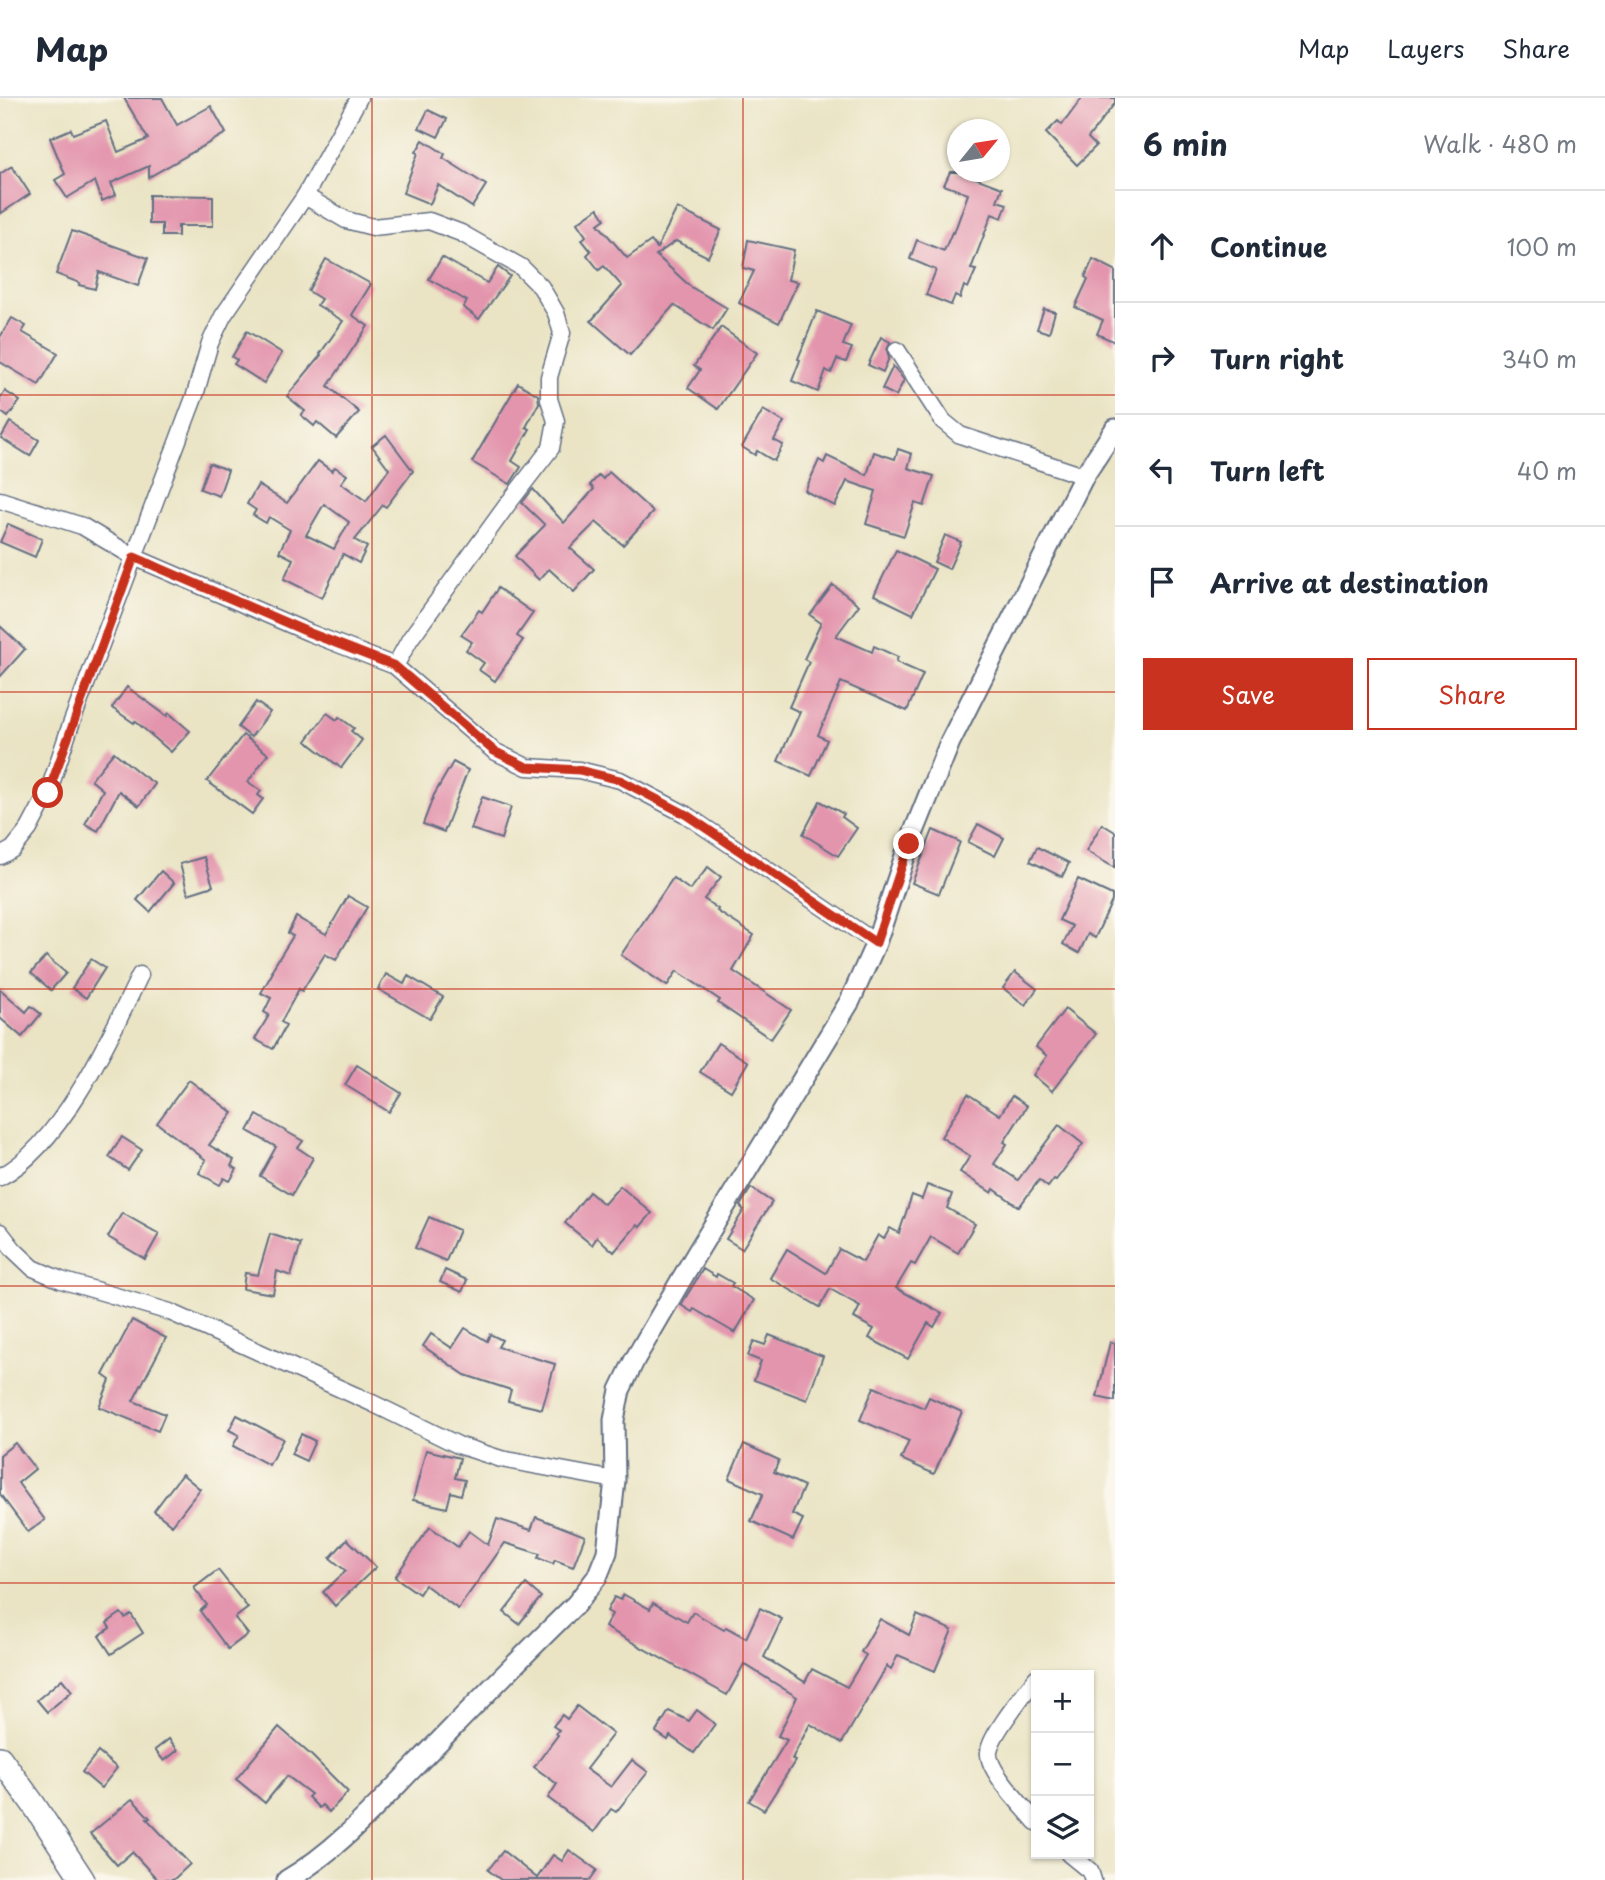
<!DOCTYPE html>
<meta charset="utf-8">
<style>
:root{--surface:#fff;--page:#f6f6f7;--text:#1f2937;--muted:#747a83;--line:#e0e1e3;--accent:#c8321e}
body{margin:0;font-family:"Playpen Sans",sans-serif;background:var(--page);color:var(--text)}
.controls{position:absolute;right:21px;bottom:21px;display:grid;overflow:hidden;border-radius:0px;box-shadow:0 2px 5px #0004}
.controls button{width:63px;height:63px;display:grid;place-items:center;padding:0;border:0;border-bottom:2px solid var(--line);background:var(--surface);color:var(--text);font:35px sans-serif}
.compass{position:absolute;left:947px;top:21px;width:63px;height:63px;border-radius:50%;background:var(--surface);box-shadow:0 2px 5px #0004;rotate:60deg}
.stop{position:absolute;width:21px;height:21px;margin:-16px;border:5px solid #c8321e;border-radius:50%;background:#fff}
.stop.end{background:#c8321e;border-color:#fff;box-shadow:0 2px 7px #0008}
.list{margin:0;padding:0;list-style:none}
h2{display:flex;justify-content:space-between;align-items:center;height:91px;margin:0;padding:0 28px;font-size:30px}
h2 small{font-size:23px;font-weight:400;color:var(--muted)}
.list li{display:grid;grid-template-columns:46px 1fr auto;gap:21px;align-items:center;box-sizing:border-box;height:112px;padding:0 28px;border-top:2px solid var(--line)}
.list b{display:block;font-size:26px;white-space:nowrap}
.list em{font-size:23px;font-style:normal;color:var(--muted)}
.actions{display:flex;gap:14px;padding:21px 28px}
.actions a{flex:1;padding:16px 0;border:2px solid var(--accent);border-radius:0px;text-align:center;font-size:24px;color:var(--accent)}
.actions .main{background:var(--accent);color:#fff}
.icon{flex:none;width:38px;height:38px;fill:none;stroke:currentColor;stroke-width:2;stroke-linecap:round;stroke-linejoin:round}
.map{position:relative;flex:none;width:1115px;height:1782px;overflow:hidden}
header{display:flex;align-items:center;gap:42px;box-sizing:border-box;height:98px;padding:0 35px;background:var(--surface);border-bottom:2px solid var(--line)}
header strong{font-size:33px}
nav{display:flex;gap:38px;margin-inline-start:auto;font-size:24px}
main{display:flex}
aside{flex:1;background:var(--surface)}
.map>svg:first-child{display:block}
</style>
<header>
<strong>Map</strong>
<nav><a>Map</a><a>Layers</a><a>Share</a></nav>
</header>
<main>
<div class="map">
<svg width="1115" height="1782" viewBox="0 0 1115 1782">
<rect width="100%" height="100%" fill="#fbf7ec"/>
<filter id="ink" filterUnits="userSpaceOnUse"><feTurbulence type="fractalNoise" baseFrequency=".0143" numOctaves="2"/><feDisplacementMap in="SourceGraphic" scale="14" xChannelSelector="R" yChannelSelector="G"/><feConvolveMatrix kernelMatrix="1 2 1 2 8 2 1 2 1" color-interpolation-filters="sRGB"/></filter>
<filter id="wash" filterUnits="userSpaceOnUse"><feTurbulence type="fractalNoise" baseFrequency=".00686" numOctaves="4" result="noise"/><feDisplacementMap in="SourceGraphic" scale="28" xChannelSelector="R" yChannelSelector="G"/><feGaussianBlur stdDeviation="1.57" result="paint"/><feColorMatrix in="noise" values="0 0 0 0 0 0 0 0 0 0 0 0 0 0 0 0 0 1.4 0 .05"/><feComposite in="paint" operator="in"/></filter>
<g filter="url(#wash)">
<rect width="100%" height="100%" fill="#eae4c5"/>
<g id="blocks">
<g fill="#e395ad" fill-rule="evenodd">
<path d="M124 0H162L177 27 211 8 226 35 149 79V68L111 85 116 97 102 103 95 83 67 100 55 82 65 76 50 40 71 31 73 36 106 23 118 54 148 41Z"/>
<path d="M1082 0H1115V5L1088 40 1096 48 1077 67 1046 35 1058 23 1062 27Z"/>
<path d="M428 12 447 21 438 39 419 30Z"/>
<path d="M423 42 445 56 443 60 486 87 472 109 438 87 430 106 403 95 418 55 416 54Z"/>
<path d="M12 68 30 96 0 116V76Z"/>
<path d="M950 74H971L970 78 1002 90 997 103 1007 106 1002 120 992 116 971 171 976 172 968 190 964 188 960 200 955 197 951 207 926 197 936 172 910 161 917 142 944 153 952 134 954 135 968 96 944 87Z"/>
<path d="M149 97 213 98V128H178V138H162V126H149Z"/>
<path d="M598 110 605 121 598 126 627 160 651 143 657 150 677 110 721 132 708 159 676 143 656 157 691 189 727 210 713 232 674 207 630 257 591 223 622 188 604 168 599 172 587 157 591 153 582 142 586 138 577 125Z"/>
<path d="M72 133 148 160 138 188 99 174 95 191 79 187 80 185 56 176Z"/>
<path d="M748 142 794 152 788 182 798 184 779 225 739 205 754 173 743 170Z"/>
<path d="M442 159 487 185 498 169 510 178 479 221 463 209 467 203 429 181Z"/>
<path d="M326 161 371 186 352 217 368 228 328 288 359 314 336 340 317 324 314 328 301 317 305 313 287 298 321 257 320 256 343 223 317 207 321 201 308 193Z"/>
<path d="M1093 161 1115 172V244L1097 236 1103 222 1075 209 1088 181 1085 179Z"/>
<path d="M1044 211 1055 214 1049 235 1037 231Z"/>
<path d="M817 213 851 227 843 247 852 250 846 264 837 261 831 275 826 272 818 294 792 283 800 262 798 261Z"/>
<path d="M12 220 26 228 22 234 58 255 39 287 0 264V239Z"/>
<path d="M721 229 757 255 718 311 688 290 700 272 694 268Z"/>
<path d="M247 233 282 255 264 285 234 266 237 262 232 259Z"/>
<path d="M881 239 890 244 887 252 889 260 883 274 868 267Z"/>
<path d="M893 268 904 282 896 298 882 291Z"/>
<path d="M518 285 538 297 539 305 526 329 530 331 512 363 521 369 510 386 472 364Z"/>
<path d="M5 293 20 303 8 319 0 313V301Z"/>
<path d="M763 312 784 324 774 342 783 347 774 363 757 353 755 357 742 349Z"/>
<path d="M10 324 39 342 30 358 1 340Z"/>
<path d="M386 337 413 373 386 409 383 407 355 442 367 449 359 465 343 456 322 500 284 481 293 461 279 454 290 432 269 419 266 425 253 417 256 412 247 406 258 387 287 405 318 363 332 373 335 369 347 377 341 385 366 403 389 371 372 348ZM324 406 349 424 334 451 306 437Z"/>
<path d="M898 351 912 356 908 370 934 378 924 408 915 405 904 438 866 426 876 393 847 383 835 408 805 393 819 362 824 365 827 358 867 377 874 354 895 361Z"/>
<path d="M209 365 228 372 219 398 200 391Z"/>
<path d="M609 374 653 414 623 447 596 424 570 450 594 471 574 494 549 471 539 482 515 458 545 427 522 405 533 391 564 425 594 391 590 387 599 377 603 381Z"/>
<path d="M8 426 42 441 35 459 0 444Z"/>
<path d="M945 437 961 444 949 471 934 464Z"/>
<path d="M896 452 935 471 913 516 874 497Z"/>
<path d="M833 487 859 507 836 538 872 554 874 548 898 559 896 564 923 576 907 613 841 584 818 637 827 642 811 678 778 663 800 614 789 609 809 564 804 561 821 525 810 517Z"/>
<path d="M498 490 533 515 517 538 523 542 495 583 479 572 484 565 466 552 472 544 461 537 479 512 482 514Z"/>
<path d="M0 528 25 551 0 579Z"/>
<path d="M127 589 167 618 169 615 190 633 171 654 135 623 134 625 112 610Z"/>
<path d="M256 604 270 614 251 639 238 629Z"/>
<path d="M327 615 337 622 339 619 354 630 351 633 362 642 341 670 306 643Z"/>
<path d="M243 637 268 656 248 684 261 693 258 697 263 701 252 716 207 683Z"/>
<path d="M114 654 142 677 155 686 139 708 119 693 98 733 85 726 103 692 91 682Z"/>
<path d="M453 664 468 672 444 734 423 726 434 697Z"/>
<path d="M482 699 511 709 501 741 471 731Z"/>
<path d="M820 703 844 716 842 719 857 730 838 758 803 736Z"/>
<path d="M978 726 1004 740 995 758 968 744Z"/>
<path d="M1102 726 1115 734V770L1086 753Z"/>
<path d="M933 732 960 744 939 796 912 785Z"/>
<path d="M1037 749 1069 765 1062 779 1030 763Z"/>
<path d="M204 759 213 788 188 796 180 766Z"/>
<path d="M708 769 721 779 704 801 718 811 717 813 754 837 733 873 791 912 771 941 718 905 720 902 677 873 667 888 621 857 673 780 690 792Z"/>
<path d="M161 773 174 785 150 814 137 802Z"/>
<path d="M1078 781 1112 797V803L1095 840 1088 836 1079 855 1063 846 1072 828 1059 822Z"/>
<path d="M348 798 367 809 336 862 325 856 302 893 299 891 281 924 286 927 273 951 255 941 269 917 264 914 271 900 261 895 273 874 271 873 293 838 288 835 296 819 326 836Z"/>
<path d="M46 858 66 875 51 892 31 875Z"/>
<path d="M91 861 105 870 86 900 72 890Z"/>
<path d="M1015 874 1037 891 1025 907 1003 890Z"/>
<path d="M386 876 404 886 408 878 443 899 430 921 378 891Z"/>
<path d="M0 891 26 914 31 908 41 916 22 939 0 920Z"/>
<path d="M1065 911 1096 936 1052 993 1033 977 1047 958 1036 949Z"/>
<path d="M718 945 748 964 731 993 700 974Z"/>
<path d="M357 967 401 995 389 1014 345 987Z"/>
<path d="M189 982 233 1015 209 1047 234 1062 231 1068 237 1071 230 1083 224 1080 220 1087 199 1075 206 1062 157 1025Z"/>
<path d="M968 996 1000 1017 1012 998 1027 1008 1004 1044 1007 1046 994 1066 1018 1082 1059 1027 1083 1046 1056 1082 1054 1081 1048 1089 1039 1082 1019 1109 994 1091 992 1095 960 1074 970 1058 941 1039Z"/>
<path d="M257 1017 303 1043 298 1050 313 1060 292 1097 260 1078 276 1049 248 1033Z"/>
<path d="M122 1039 142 1052 128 1072 109 1059Z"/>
<path d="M927 1087 952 1096 947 1110 975 1126 958 1155 931 1139 915 1167 911 1165 896 1190 942 1215 934 1229 928 1225 908 1261 869 1240 874 1231 854 1220 860 1208 830 1191 820 1209 770 1180 787 1151 826 1175 839 1151 863 1164 878 1137 884 1141 890 1130 899 1135 912 1097 922 1101Z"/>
<path d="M620 1088 652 1115 640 1129 637 1127 614 1154 597 1139 592 1147 565 1125 589 1094 604 1106Z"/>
<path d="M751 1090 772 1104 742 1151 726 1141 744 1112 740 1108Z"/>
<path d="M122 1115 159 1136 145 1161 108 1139Z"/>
<path d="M429 1119 459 1132 446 1163 415 1150Z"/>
<path d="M270 1136 301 1146 291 1178 277 1173 273 1196 243 1191 245 1175 258 1177Z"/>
<path d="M703 1171 716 1179 717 1176 733 1185 731 1188 754 1202 735 1235 694 1211 692 1214 681 1207Z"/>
<path d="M445 1172 467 1182 462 1194 440 1184Z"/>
<path d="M132 1222 166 1240 133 1303 165 1316 158 1333 99 1309 110 1282 103 1277Z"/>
<path d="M465 1230 487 1243 490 1236 502 1242 498 1249 555 1266 542 1311 508 1303 511 1292 465 1277 423 1248 431 1236 452 1250Z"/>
<path d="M769 1237 823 1258 807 1302 754 1282 761 1263 748 1258 754 1243 765 1247Z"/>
<path d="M1110 1244 1115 1245V1303L1097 1299Z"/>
<path d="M874 1289 924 1310 929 1299 962 1314 934 1376 901 1361 909 1343 860 1322Z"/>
<path d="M237 1317 283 1341 269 1367 233 1348 239 1337 229 1332Z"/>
<path d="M301 1336 315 1343 306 1363 291 1356Z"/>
<path d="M15 1345 35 1371 18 1385 45 1422 28 1434 0 1396V1357Z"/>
<path d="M744 1346 779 1362 774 1374 804 1388 792 1416 803 1421 793 1442 751 1423 763 1396 729 1381Z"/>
<path d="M426 1352 460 1360 455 1380 465 1382 461 1397 451 1394 447 1410 413 1402Z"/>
<path d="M182 1376 200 1391 172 1427 154 1413Z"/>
<path d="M536 1419 585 1438 573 1469 555 1462 553 1466 538 1460 540 1456 505 1445 458 1511 425 1487 419 1496 395 1479 430 1429 458 1449 469 1433 488 1447 497 1421 531 1432Z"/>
<path d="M347 1441 376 1469 335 1508 323 1494 346 1473 330 1460Z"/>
<path d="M218 1472 248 1510 235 1520 248 1536 228 1551 200 1513 207 1507 194 1490Z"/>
<path d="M526 1486 541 1499 519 1526 504 1514Z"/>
<path d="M623 1496 650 1511 653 1505 687 1524 693 1514 724 1532 726 1529 746 1540 760 1510 782 1521 764 1559 805 1584 812 1571 847 1589 866 1557 861 1554 880 1521 909 1537 917 1517 952 1532 935 1573 898 1557 891 1571 887 1568 842 1645 810 1626 792 1661 795 1663 764 1712 749 1703 787 1642 778 1638 797 1599 744 1566 727 1597 605 1529 612 1516 607 1513 614 1499 620 1502Z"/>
<path d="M121 1515 125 1520 131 1516 143 1535 111 1556 99 1538 110 1530 107 1525Z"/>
<path d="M62 1581 72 1593 47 1614 37 1602Z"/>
<path d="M577 1608 613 1636 586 1671 611 1689 632 1662 648 1674 616 1714 611 1711 594 1734 548 1700 557 1686 534 1669 558 1637 556 1635 559 1632 553 1628 562 1617 567 1621Z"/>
<path d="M697 1612 715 1626 694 1655 670 1638 668 1642 656 1634 669 1613 689 1623Z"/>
<path d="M279 1629 312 1658 348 1694 329 1714 322 1707 319 1710 308 1699 311 1696 287 1678 265 1705 236 1681Z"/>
<path d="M169 1641 178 1652 164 1663 155 1652Z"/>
<path d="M98 1654 117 1670 101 1690 82 1674Z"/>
<path d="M132 1701 150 1720 147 1721 190 1766 173 1782H158L132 1754 117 1767 90 1736Z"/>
<path d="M569 1752 597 1772 590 1782H501L488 1772 503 1753 537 1780 553 1757 562 1763Z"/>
</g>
</g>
</g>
<g filter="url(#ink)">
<use href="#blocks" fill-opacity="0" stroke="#636e82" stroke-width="2"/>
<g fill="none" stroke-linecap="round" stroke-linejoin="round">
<g stroke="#636e82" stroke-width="19">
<g id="minor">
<path d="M305 98 346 122 373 129 429 123 461 135 521 169 541 189 556 215 562 235 549 279V301L556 323 551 350 507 407 410 541 395 568"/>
<path d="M897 252 943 323 960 337 1084 378"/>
<path d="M0 402 82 428 134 459 310 535 395 568 494 653 527 669 579 672 620 682 685 716 876 845"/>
<path d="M0 758 13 751 29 731 48 695 70 629 195 297 210 245 223 218 305 98 359 0"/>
<path d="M0 1079C61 1048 111 938 140 877"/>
<path d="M0 1134 14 1152 33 1170 61 1182 170 1214 372 1305 458 1347 501 1361 615 1382"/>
<path d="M1036 1580C1025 1595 991 1636 989 1653 986 1672 1024 1709 1036 1724"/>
<path d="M1069 1756 1090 1773 1093 1782"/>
</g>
</g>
<g stroke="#636e82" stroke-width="23">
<path id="tertiary" d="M287 1782C337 1753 378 1706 418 1665 470 1612 522 1558 576 1506L597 1479 607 1454 615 1382 614 1322 620 1292 635 1261 695 1158 850 903 876 845 909 746 950 644 1084 378 1115 331"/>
</g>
<g stroke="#636e82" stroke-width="26">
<path id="secondary" d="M0 1660 34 1707 83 1782"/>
</g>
<use href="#minor" stroke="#fff" stroke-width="16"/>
<use href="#tertiary" stroke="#fff" stroke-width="19"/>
<use href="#secondary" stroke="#fff" stroke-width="23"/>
</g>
</g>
<g fill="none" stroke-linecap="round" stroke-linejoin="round" filter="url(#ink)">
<path stroke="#c8321e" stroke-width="9" d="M48 695 134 459 310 535 395 568 494 653 527 669 579 672 620 682 685 716 876 845 909 746"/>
</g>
<path fill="none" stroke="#c8321e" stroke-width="2" stroke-opacity="0.55" d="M372 0V1782M743 0V1782M0 297H1115M0 594H1115M0 891H1115M0 1188H1115M0 1485H1115"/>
</svg>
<div class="controls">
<button>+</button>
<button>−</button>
<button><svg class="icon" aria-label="layers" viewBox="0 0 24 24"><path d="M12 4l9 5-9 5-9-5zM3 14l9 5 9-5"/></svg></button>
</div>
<svg class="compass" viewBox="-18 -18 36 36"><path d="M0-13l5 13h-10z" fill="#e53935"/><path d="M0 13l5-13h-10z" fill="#747a83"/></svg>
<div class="stop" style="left:48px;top:695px"></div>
<div class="stop end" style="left:909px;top:746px"></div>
</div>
<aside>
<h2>6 min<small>Walk · 480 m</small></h2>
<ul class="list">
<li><svg class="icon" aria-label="ahead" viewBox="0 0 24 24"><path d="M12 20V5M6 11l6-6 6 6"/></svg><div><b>Continue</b></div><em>100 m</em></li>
<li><svg class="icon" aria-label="right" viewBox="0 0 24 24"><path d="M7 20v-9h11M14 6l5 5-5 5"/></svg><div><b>Turn right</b></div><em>340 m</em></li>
<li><svg class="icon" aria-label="left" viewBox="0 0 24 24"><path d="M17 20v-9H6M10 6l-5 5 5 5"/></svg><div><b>Turn left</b></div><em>40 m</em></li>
<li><svg class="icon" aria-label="arrive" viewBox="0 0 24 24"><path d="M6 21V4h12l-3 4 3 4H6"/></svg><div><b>Arrive at destination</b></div></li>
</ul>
<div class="actions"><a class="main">Save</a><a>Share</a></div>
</aside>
</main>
